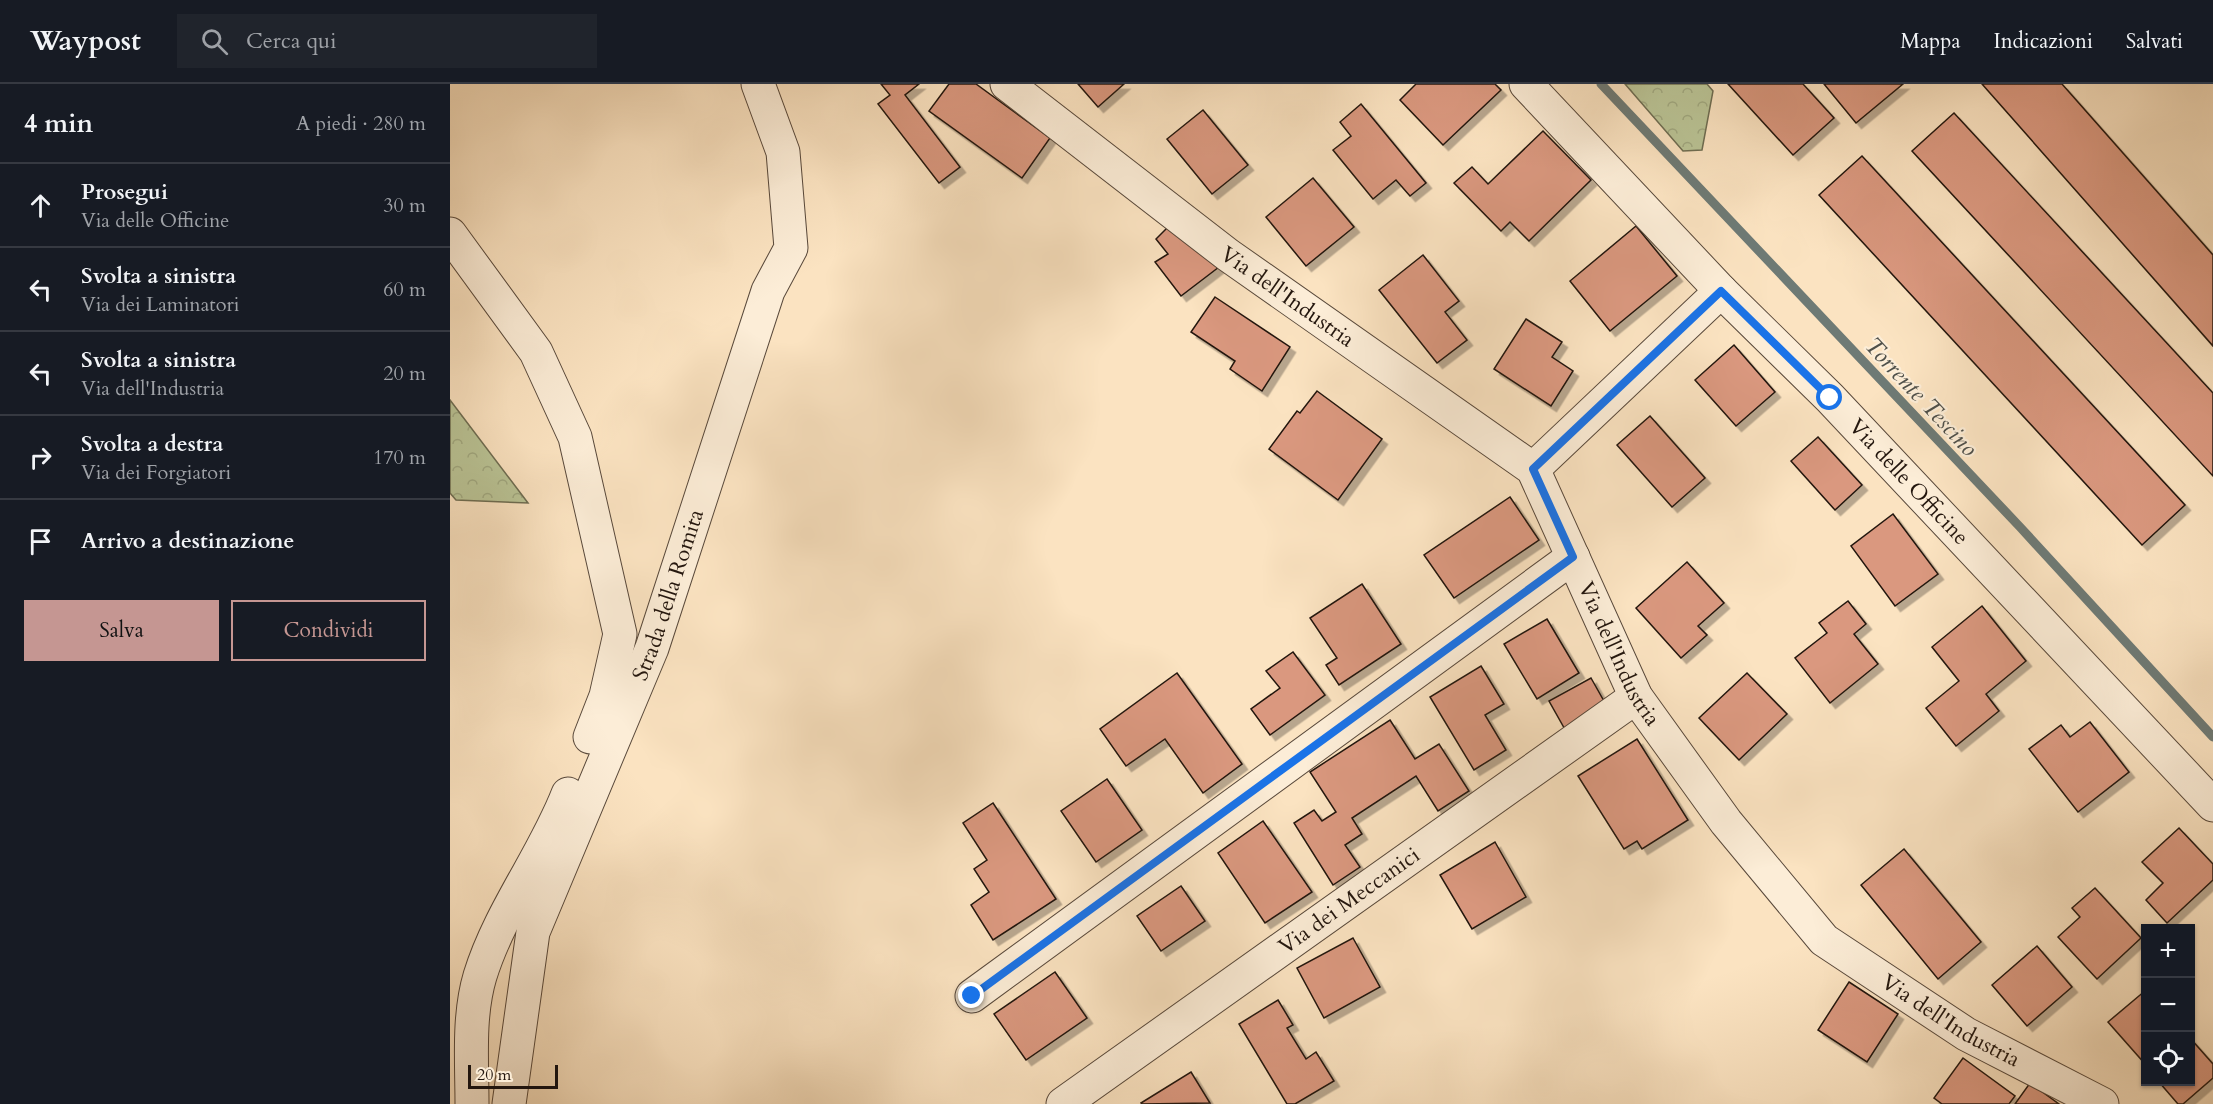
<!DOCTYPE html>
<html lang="it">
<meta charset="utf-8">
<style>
:root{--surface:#171b24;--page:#20242c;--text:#f1f3f6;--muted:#9ea1a6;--line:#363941;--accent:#c59692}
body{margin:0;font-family:Cardo,serif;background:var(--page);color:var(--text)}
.controls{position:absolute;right:18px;bottom:18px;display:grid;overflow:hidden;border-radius:0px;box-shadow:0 2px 4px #0004}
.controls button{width:54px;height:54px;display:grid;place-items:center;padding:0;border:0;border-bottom:2px solid var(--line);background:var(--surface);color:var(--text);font:30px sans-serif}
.scale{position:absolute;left:18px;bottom:15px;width:90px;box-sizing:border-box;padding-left:6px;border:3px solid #23160e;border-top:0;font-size:16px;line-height:21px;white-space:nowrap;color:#23160e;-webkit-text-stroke:4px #fcedd7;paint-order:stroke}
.stop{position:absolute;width:18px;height:18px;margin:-14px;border:4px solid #1a73e8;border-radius:50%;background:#fff}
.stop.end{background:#1a73e8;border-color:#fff;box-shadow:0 2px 6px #0008}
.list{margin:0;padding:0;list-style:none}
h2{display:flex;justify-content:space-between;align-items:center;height:78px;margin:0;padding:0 24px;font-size:26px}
h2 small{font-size:20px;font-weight:400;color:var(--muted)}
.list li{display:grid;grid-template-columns:39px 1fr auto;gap:18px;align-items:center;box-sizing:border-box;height:84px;padding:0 24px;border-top:2px solid var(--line)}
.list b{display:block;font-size:22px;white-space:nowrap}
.list p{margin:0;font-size:20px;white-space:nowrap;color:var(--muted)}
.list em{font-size:20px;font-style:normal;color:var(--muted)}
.actions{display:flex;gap:12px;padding:18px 24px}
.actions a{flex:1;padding:14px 0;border:2px solid var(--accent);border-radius:0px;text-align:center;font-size:21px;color:var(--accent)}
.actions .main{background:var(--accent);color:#111}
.icon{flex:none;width:33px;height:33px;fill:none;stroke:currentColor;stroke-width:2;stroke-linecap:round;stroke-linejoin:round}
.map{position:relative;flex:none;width:1763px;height:1020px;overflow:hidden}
header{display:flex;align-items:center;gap:36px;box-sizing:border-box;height:84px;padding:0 30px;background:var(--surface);border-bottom:2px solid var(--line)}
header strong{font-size:28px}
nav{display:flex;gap:33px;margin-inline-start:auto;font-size:21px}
.search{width:420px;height:54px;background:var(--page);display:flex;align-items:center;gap:15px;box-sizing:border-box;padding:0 21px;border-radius:0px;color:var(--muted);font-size:22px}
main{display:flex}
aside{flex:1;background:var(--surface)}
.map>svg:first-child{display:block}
</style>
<header>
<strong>Waypost</strong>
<div class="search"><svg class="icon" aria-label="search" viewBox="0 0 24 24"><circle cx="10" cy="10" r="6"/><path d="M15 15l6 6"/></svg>Cerca qui</div>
<nav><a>Mappa</a><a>Indicazioni</a><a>Salvati</a></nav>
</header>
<main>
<aside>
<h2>4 min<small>A piedi · 280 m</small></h2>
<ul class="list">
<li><svg class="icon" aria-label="ahead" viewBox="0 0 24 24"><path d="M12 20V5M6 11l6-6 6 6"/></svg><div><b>Prosegui</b><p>Via delle Officine</p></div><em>30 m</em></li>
<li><svg class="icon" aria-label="left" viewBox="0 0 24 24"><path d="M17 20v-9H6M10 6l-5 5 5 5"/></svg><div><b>Svolta a sinistra</b><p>Via dei Laminatori</p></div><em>60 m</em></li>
<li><svg class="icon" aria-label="left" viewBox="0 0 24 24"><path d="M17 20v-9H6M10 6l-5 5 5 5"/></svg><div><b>Svolta a sinistra</b><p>Via dell'Industria</p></div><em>20 m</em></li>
<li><svg class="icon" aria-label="right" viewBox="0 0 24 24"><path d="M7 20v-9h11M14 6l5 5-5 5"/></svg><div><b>Svolta a destra</b><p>Via dei Forgiatori</p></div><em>170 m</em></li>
<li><svg class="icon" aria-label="arrive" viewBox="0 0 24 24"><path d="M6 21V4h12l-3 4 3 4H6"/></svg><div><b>Arrivo a destinazione</b></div></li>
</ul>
<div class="actions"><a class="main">Salva</a><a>Condividi</a></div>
</aside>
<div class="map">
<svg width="1763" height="1020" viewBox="0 0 1763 1020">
<defs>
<pattern id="forest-crowns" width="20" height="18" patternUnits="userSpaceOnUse" patternTransform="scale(1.5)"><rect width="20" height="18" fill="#bac496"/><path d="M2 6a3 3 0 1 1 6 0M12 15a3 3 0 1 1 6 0" fill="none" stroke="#a0a880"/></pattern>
<filter id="shadow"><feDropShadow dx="5.5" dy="5.5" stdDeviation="0" flood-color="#0004"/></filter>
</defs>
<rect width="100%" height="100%" fill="#fbe3c1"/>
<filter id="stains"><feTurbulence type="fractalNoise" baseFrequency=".00333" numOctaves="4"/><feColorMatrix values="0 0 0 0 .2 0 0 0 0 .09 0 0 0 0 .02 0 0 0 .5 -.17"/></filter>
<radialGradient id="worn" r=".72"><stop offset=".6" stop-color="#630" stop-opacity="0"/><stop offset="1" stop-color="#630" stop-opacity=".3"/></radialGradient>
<g fill="url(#forest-crowns)" stroke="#6e6d52" stroke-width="1.5">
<path d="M1175 0H1257L1263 7 1252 66 1233 67Z"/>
<path d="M0 316 78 419 6 416 0 409Z"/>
</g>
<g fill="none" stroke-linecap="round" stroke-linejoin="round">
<path stroke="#6e7a75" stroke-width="9" d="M1151 0 1570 443 1763 653"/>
</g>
<g fill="#da987f" stroke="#23160e" stroke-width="1.5" filter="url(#shadow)">
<path d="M431 0H469L455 11 510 83 489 99 428 20 440 11Z"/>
<path d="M499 0H526L600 54 572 94 479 27Z"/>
<path d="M628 0H674L648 23Z"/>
<path d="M966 0H1045L1051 6 993 61 950 16Z"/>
<path d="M1278 0H1353L1384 34 1343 71Z"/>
<path d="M1374 0H1453L1406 39Z"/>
<path d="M1532 0H1612L1763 171V262Z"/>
<path d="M911 20 976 99 960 112 946 96 923 115 883 66 901 52 890 38Z"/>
<path d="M753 26 798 81 762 110 717 55Z"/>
<path d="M1504 29 1763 309V392L1462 67Z"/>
<path d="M1093 47 1141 96 1079 157 1060 138 1051 147 1004 99 1022 83 1038 100Z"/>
<path d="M1412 72 1735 421 1692 461 1369 111Z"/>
<path d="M863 94 904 143 856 182 816 133Z"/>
<path d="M723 138 769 183 731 212 705 178 718 170 706 155Z"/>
<path d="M1186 142 1227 192 1160 247 1120 197Z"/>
<path d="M973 171 1009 217 995 228 1017 256 987 279 929 206Z"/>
<path d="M765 213 840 263 812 307 780 285 785 277 741 248Z"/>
<path d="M1076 235 1112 258 1102 273 1123 287 1101 322 1044 285Z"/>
<path d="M1284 261 1325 308 1286 342 1245 296Z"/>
<path d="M867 307 932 355 888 416 819 365 847 327 850 329Z"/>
<path d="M1200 332 1255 394 1222 423 1167 361Z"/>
<path d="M1368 353 1412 401 1385 426 1341 377Z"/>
<path d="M1060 413 1089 456 1004 514 974 471Z"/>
<path d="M1443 430 1488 490 1445 522 1401 462Z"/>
<path d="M1237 478 1274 519 1248 542 1257 551 1231 574 1186 524Z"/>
<path d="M912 500 951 560 889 601 876 581 887 574 860 534Z"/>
<path d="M1398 517 1416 540 1404 550 1428 580 1380 619 1345 574 1377 549 1369 539Z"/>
<path d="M1532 522 1576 577 1536 610 1549 627 1506 662 1476 624 1509 597 1482 563Z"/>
<path d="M1097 535 1129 589 1087 615 1054 560Z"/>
<path d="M843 568 875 611 820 651 801 625 830 604 816 587Z"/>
<path d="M1031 582 1054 620 1035 631 1056 666 1024 686 980 613Z"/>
<path d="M727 589 792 680 753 709 715 655 676 682 650 645Z"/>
<path d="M1297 589 1337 630 1289 676 1249 634Z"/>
<path d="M1141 594 1159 626 1117 649 1099 617Z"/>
<path d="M940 636 965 675 989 660 1019 707 988 727 966 692 902 734 912 750 895 761 910 783 883 801 844 739 864 726 872 737 886 728 860 688Z"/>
<path d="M1640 638 1679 688 1628 728 1579 665 1611 641 1620 653Z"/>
<path d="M1187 655 1238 736 1192 765 1187 757 1174 765 1128 692Z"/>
<path d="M657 695 692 746 646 778 611 727Z"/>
<path d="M543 719 606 815 543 856 521 821 539 808 524 785 537 776 513 739Z"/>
<path d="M813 737 862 808 815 839 768 769Z"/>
<path d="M1729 744 1763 780V796L1717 839 1696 816 1713 799 1692 778Z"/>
<path d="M1045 758 1076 813 1022 845 990 791Z"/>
<path d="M1454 765 1531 858 1488 895 1411 801Z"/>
<path d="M731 802 755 837 711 867 687 832Z"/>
<path d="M1645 804 1691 854 1647 895 1608 853 1630 833 1622 824Z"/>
<path d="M903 854 930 903 874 934 847 884Z"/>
<path d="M1587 862 1622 903 1577 942 1542 901Z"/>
<path d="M605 888 637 934 576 976 544 930Z"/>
<path d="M1399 898 1448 930 1417 978 1368 946Z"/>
<path d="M1696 906V981L1658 938Z"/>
<path d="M828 916 843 941 837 944 856 975 866 968 884 997 845 1020H837L789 940Z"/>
<path d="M1740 954 1763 980V994L1733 1020H1728L1709 998H1740Z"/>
<path d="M1513 974 1565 1012 1559 1020H1492L1484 1014Z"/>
<path d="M741 988 760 1019 692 1020 691 1019Z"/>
<path d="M1580 999 1609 1020H1565Z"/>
</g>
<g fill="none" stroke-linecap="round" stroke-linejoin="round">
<g stroke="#59493b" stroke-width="35">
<g id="minor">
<path id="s1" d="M557 0 778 171 1083 385 1186 613 1276 738 1374 856 1516 950 1652 1020"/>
<path id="s2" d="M1076 0 1271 207 1380 314 1763 721"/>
<path d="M0 150 86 268 125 353 170 550 156 612 140 653"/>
<path d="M1083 385 1271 207"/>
<path d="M522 912 1123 473"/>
<path d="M22 1020C22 978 18 932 30 892 50 827 94 772 118 710"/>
<path id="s3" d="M59 1020 83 848 202 564 318 207 341 164 333 68 308 0"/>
<path id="s4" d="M613 1020 1186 613"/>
</g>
</g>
<use href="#minor" stroke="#fcedd7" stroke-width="33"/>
</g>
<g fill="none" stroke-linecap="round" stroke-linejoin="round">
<path stroke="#1a73e8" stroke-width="8" d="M522 912 1123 473 1083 385 1271 207 1380 314"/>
</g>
<g text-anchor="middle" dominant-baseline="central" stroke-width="4.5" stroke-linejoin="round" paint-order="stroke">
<g font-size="22" fill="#23160e" stroke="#fcedd7">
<text stroke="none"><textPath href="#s1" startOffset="352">Via dell'Industria</textPath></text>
<text stroke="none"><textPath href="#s2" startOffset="552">Via delle Officine</textPath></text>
<text stroke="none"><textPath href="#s3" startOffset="537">Strada della Romita</textPath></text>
<text stroke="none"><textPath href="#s1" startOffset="856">Via dell'Industria</textPath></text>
<text stroke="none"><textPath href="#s4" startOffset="351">Via dei Meccanici</textPath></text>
<text stroke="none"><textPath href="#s1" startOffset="1360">Via dell'Industria</textPath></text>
</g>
<g font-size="24" font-style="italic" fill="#4f504a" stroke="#fcedd7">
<text transform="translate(1471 313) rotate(47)">Torrente Tescino</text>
</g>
</g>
<rect width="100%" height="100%" filter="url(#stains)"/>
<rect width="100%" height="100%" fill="url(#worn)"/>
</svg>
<div class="controls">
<button>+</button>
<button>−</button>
<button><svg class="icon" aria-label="locate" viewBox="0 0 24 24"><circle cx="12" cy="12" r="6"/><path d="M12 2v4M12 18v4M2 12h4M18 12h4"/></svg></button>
</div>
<div class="scale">20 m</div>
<div class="stop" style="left:1380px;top:314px"></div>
<div class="stop end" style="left:522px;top:912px"></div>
</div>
</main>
